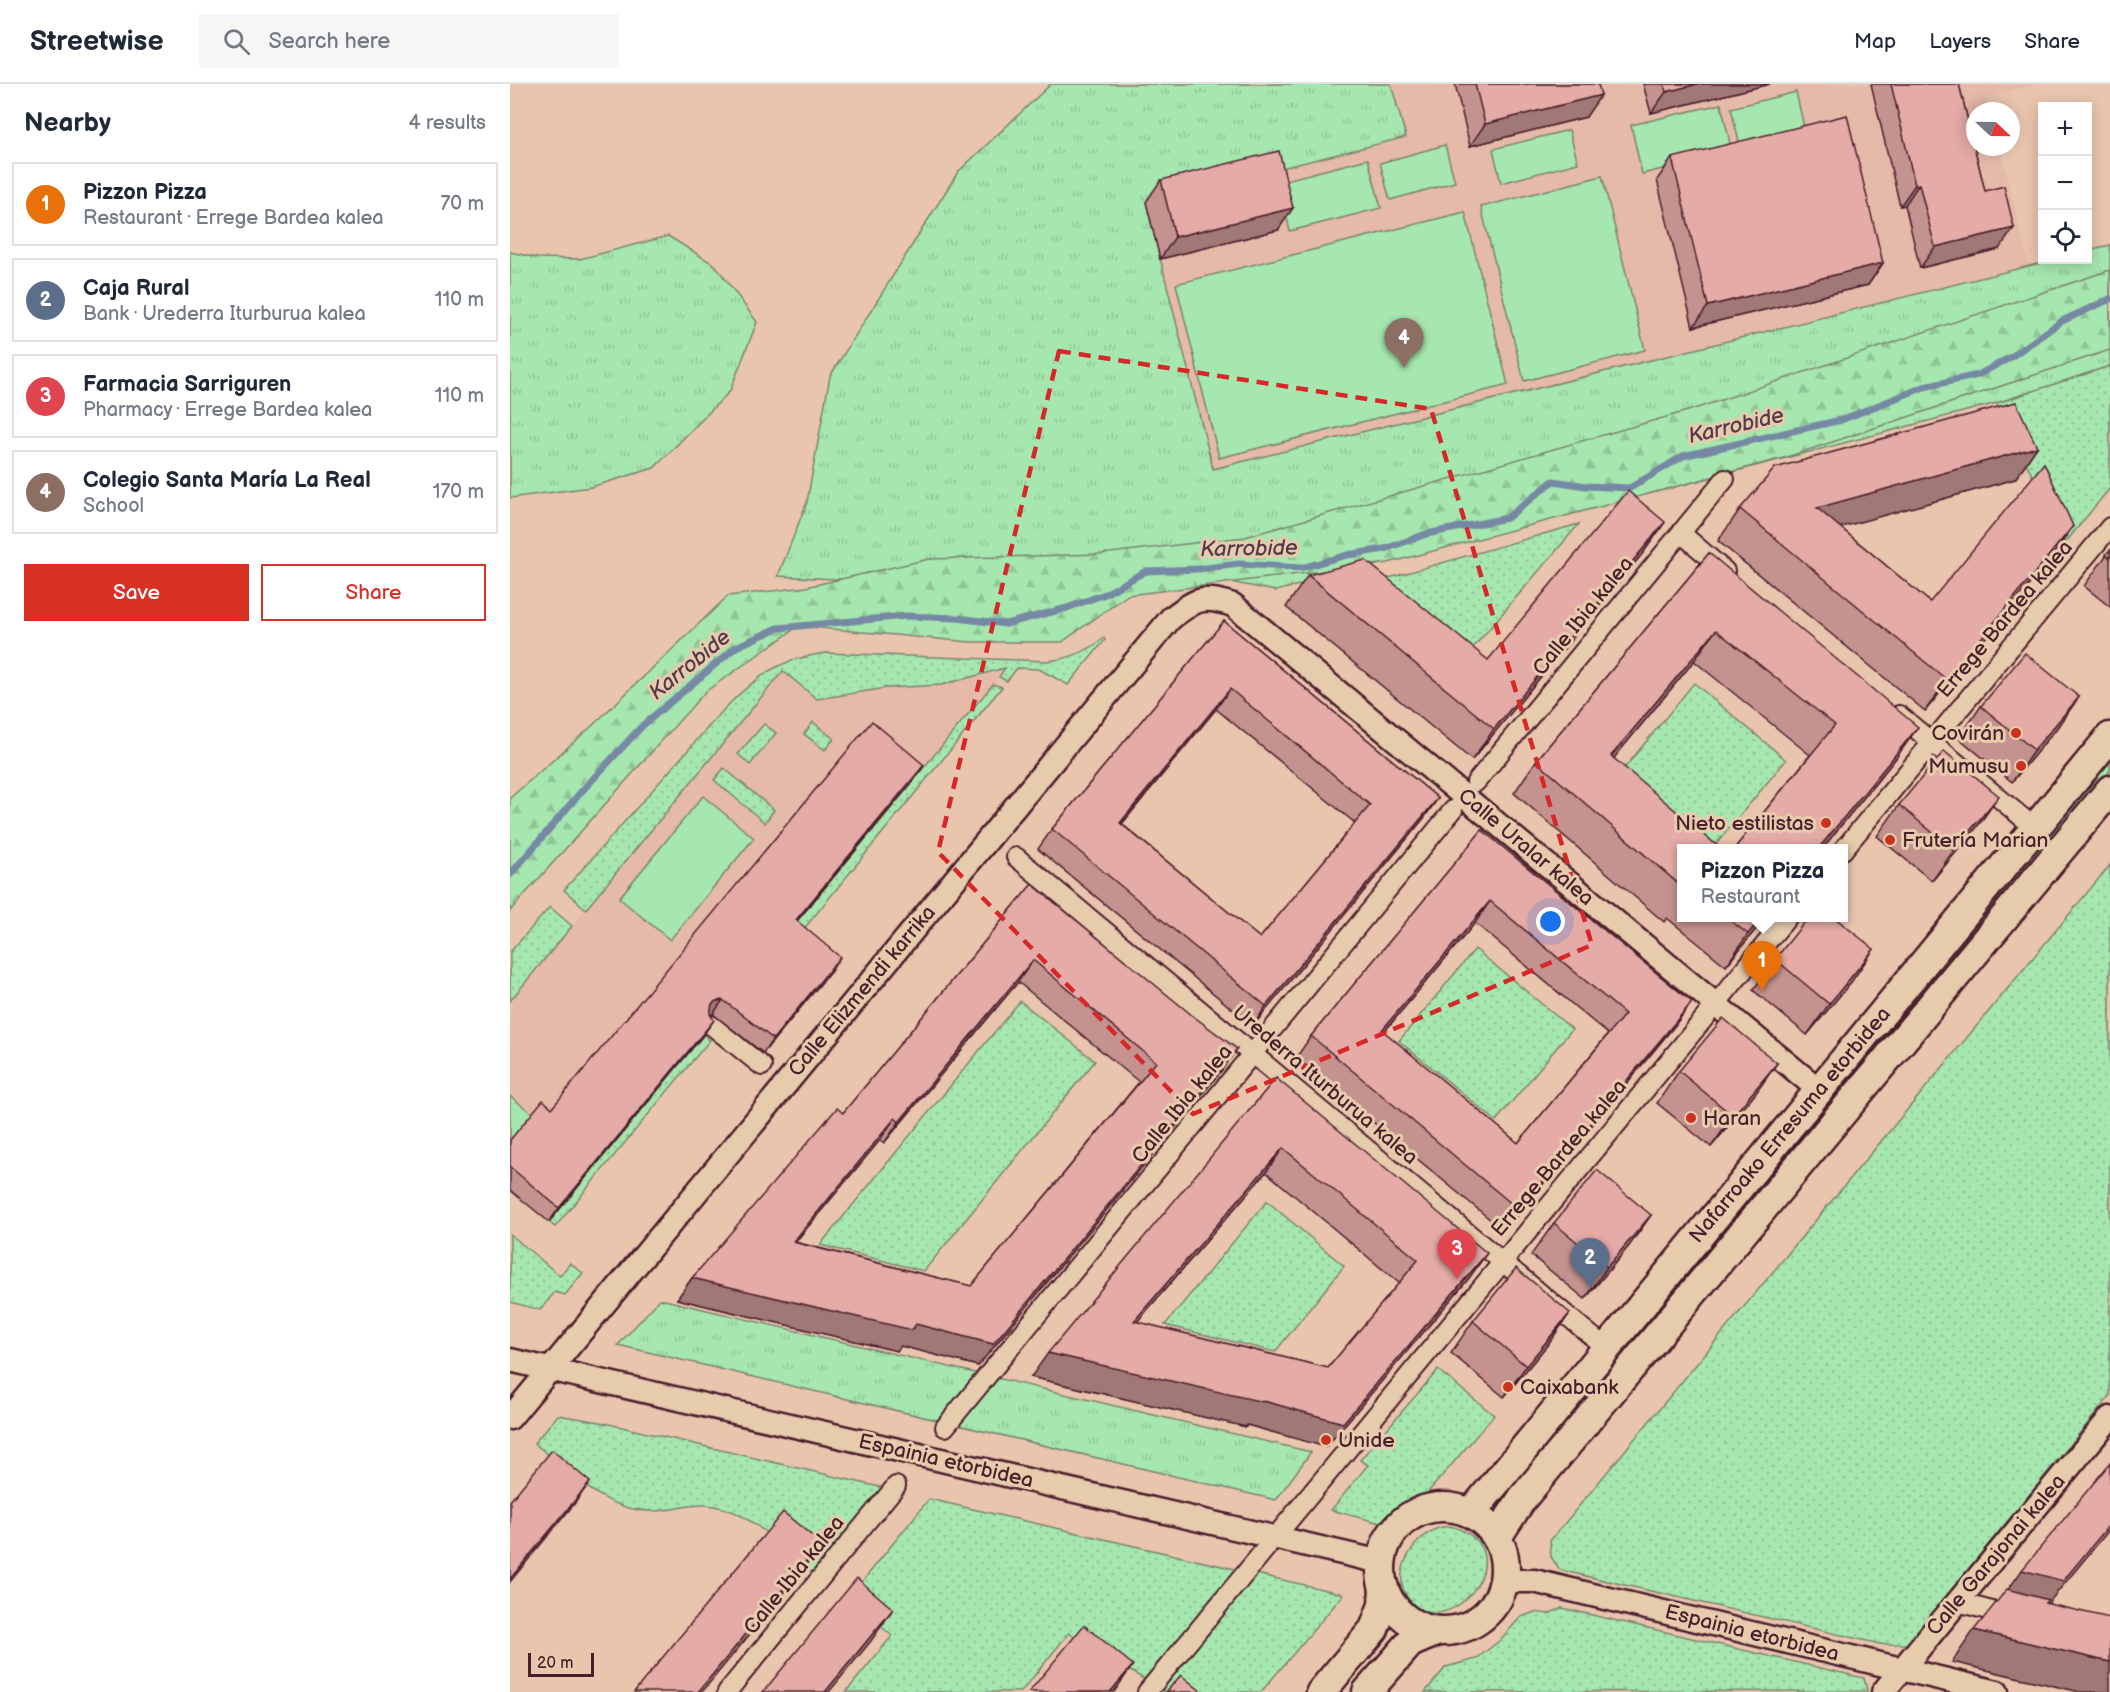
<!DOCTYPE html>
<meta charset="utf-8">
<style>
:root{--surface:#fff;--page:#f6f6f7;--text:#1f2937;--muted:#747a83;--line:#e0e1e3;--accent:#d93025}
body{margin:0;font-family:"Balsamiq Sans",sans-serif;background:var(--page);color:var(--text)}
.controls{position:absolute;right:18px;top:18px;display:grid;overflow:hidden;border-radius:0px;box-shadow:0 3px 15px #0003}
.controls button{width:54px;height:54px;display:grid;place-items:center;padding:0;border:0;border-bottom:2px solid var(--line);background:var(--surface);color:var(--text);font:30px sans-serif}
.compass{position:absolute;left:1456px;top:18px;width:54px;height:54px;border-radius:50%;background:var(--surface);box-shadow:0 3px 15px #0003;rotate:112deg}
.scale{position:absolute;left:18px;bottom:15px;width:66px;box-sizing:border-box;padding-left:6px;border:3px solid #4a1f2b;border-top:0;font-size:16px;line-height:21px;white-space:nowrap;color:#4a1f2b;-webkit-text-stroke:4px #e6cbad;paint-order:stroke}
.you{position:absolute;left:1041px;top:838px;width:21px;height:21px;margin:-15px;border:4px solid #fff;border-radius:50%;background:#1a73e8;box-shadow:0 0 0 9px #1a73e833}
.badge{display:grid;place-items:center;width:39px;height:39px;border-radius:50%;background:var(--accent);color:#fff;font-size:20px;font-weight:700}
.pin{position:absolute;translate:-50% -50px;filter:drop-shadow(0 2px 3px #0008)}
.pin::after{content:'';position:absolute;top:32px;width:21px;height:18px;background:inherit;clip-path:polygon(0 0,100% 0,50% 100%)}
.popup{position:absolute;left:1167px;top:760px;width:171px;height:78px;box-sizing:border-box;display:grid;place-content:center;border-radius:0px;background:var(--surface);filter:drop-shadow(0 2px 4px #0005);font-size:20px;white-space:nowrap;color:var(--muted)}
.popup b{font-size:22px;color:var(--text)}
.popup::after{content:'';position:absolute;left:50%;top:100%;margin-left:-12px;border:12px solid transparent;border-top-color:var(--surface)}
.list{margin:0;padding:0;list-style:none}
h2{display:flex;justify-content:space-between;align-items:center;height:78px;margin:0;padding:0 24px;font-size:26px}
h2 small{font-size:20px;font-weight:400;color:var(--muted)}
.list li{display:grid;grid-template-columns:39px 1fr auto;gap:18px;align-items:center;box-sizing:border-box;height:84px;margin:0 12px 12px;padding:0 12px;border:2px solid var(--line);border-radius:0px}
.list b{display:block;font-size:22px;white-space:nowrap}
.list p{margin:0;font-size:20px;white-space:nowrap;color:var(--muted)}
.list em{font-size:20px;font-style:normal;color:var(--muted)}
.actions{display:flex;gap:12px;padding:18px 24px}
.actions a{flex:1;padding:14px 0;border:2px solid var(--accent);border-radius:0px;text-align:center;font-size:21px;color:var(--accent)}
.actions .main{background:var(--accent);color:#fff}
.icon{flex:none;width:33px;height:33px;fill:none;stroke:currentColor;stroke-width:2;stroke-linecap:round;stroke-linejoin:round}
.map{position:relative;flex:none;width:1600px;height:1608px;overflow:hidden}
header{display:flex;align-items:center;gap:36px;box-sizing:border-box;height:84px;padding:0 30px;background:var(--surface);border-bottom:2px solid var(--line)}
header strong{font-size:28px}
nav{display:flex;gap:33px;margin-inline-start:auto;font-size:21px}
.search{width:420px;height:54px;background:var(--page);display:flex;align-items:center;gap:15px;box-sizing:border-box;padding:0 21px;border-radius:0px;color:var(--muted);font-size:22px}
main{display:flex}
aside{flex:1;background:var(--surface)}
.map>svg:first-child{display:block}
</style>
<header>
<strong>Streetwise</strong>
<div class="search"><svg class="icon" aria-label="search" viewBox="0 0 24 24"><circle cx="10" cy="10" r="6"/><path d="M15 15l6 6"/></svg>Search here</div>
<nav><a>Map</a><a>Layers</a><a>Share</a></nav>
</header>
<main>
<aside>
<h2>Nearby<small>4 results</small></h2>
<ul class="list">
<li><span class="badge" style="background:#e8710a">1</span><div><b>Pizzon Pizza</b><p>Restaurant · Errege Bardea kalea</p></div><em>70 m</em></li>
<li><span class="badge" style="background:#5c6f8a">2</span><div><b>Caja Rural</b><p>Bank · Urederra Iturburua kalea</p></div><em>110 m</em></li>
<li><span class="badge" style="background:#e0444e">3</span><div><b>Farmacia Sarriguren</b><p>Pharmacy · Errege Bardea kalea</p></div><em>110 m</em></li>
<li><span class="badge" style="background:#8d6e63">4</span><div><b>Colegio Santa María La Real</b><p>School</p></div><em>170 m</em></li>
</ul>
<div class="actions"><a class="main">Save</a><a>Share</a></div>
</aside>
<div class="map">
<svg width="1600" height="1608" viewBox="0 0 1600 1608">
<defs>
<pattern id="grass-tufts" width="24" height="20" patternUnits="userSpaceOnUse" patternTransform="scale(1.5)"><rect width="24" height="20" fill="#a6e7af"/><path d="M3 7l-1-3M5 7V3M7 7l1-3M15 17l-1-3M17 17v-4M19 17l1-3" fill="none" stroke="#90c697"/></pattern>
<pattern id="forest-firs" width="22" height="20" patternUnits="userSpaceOnUse" patternTransform="scale(1.5)"><rect width="22" height="20" fill="#a6e7af"/><path d="M5 1l3.5 6h-7zM16 11l3.5 6h-7z" fill="#90c697"/></pattern>
<pattern id="park-dots" width="8" height="8" patternUnits="userSpaceOnUse" patternTransform="scale(1.5)"><rect width="8" height="8" fill="#a6e7af"/><path d="M2 2h.1M6 6h.1" fill="none" stroke="#90c697" stroke-width="1.8" stroke-linecap="round"/></pattern>
</defs>
<rect width="100%" height="100%" fill="#eac5ae"/>
<filter id="ink" filterUnits="userSpaceOnUse"><feTurbulence type="fractalNoise" baseFrequency=".0167" numOctaves="2"/><feDisplacementMap in="SourceGraphic" scale="12" xChannelSelector="R" yChannelSelector="G"/><feConvolveMatrix kernelMatrix="1 2 1 2 8 2 1 2 1" color-interpolation-filters="sRGB"/></filter>
<g filter="url(#ink)">
<g fill="#e5baa9">
<path d="M881 0H1528L1477 13 1481 27H1465V63H1490L1519 182 703 385 636 118 896 53Z"/>
<path d="M496 584 276 850 321 887 252 970 207 934 39 1138 0 1106V917L274 587 376 604 431 601Z"/>
</g>
<g fill="url(#grass-tufts)" stroke="#78836d" stroke-width="1.5">
<path d="M541 0H881L896 53 636 118 703 385 1543 176H1578V166L1600 161V282L1487 319 766 507 715 497 498 504 268 492 297 418 320 292 448 88Z"/>
<path d="M158 152 205 181 247 238 220 307 144 384 81 403 0 414V168L27 174 70 175Z"/>
<path d="M150 1215 801 1368 766 1416 108 1261Z"/>
</g>
<path fill="url(#forest-firs)" stroke="#78836d" stroke-width="1.5" d="M1600 186V266L1277 373 878 479 618 511 552 558H460L289 542 195 608 0 827V714L82 642 218 512 296 503 419 475 591 470 735 453 1181 326Z"/>
<g fill="url(#park-dots)" stroke="#78836d" stroke-width="1.5">
<path d="M1600 282V404L1555 459 1487 319Z"/>
<path d="M1069 440 944 586 847 503Z"/>
<path d="M594 554 595 556 558 601 529 585 507 584 497 597 489 593 495 584 431 601 376 604 307 615 273 587 76 825 54 806 217 622C250 590 269 575 316 569L537 577C559 575 577 568 594 554Z"/>
<path d="M1184 599 1276 676 1203 764 1108 692Z"/>
<path d="M483 600 492 603 284 857 276 850Z"/>
<path d="M303 638 324 655 315 666 294 650Z"/>
<path d="M254 640 266 649 240 681 228 670Z"/>
<path d="M1600 672V687L1120 1269 1113 1262Z"/>
<path d="M214 684 264 726 255 739 204 696Z"/>
<path d="M1600 781V1312L1397 1560H1370L1050 1486 1041 1473 1040 1457Z"/>
<path d="M40 823 62 842 0 917V868Z"/>
<path d="M965 865 1062 945 986 1037 889 957Z"/>
<path d="M510 917 585 977 414 1187 310 1161Z"/>
<path d="M193 951 200 956 45 1143 39 1138Z"/>
<path d="M757 1117 834 1182 765 1268 655 1241Z"/>
<path d="M0 1150 50 1192 60 1179 73 1189 55 1211 45 1208 30 1226 0 1218Z"/>
<path d="M928 1286 984 1331 914 1413 895 1423 878 1441 821 1426 858 1381 850 1376Z"/>
<path d="M48 1331 90 1338 374 1404 303 1489C280 1470 247 1436 219 1426 189 1415 174 1425 146 1427 96 1430 60 1388 24 1359Z"/>
<path d="M419 1415 834 1510 751 1608H655L559 1549 511 1608H336L382 1552 339 1514Z"/>
<path d="M940 1442C1023 1464 934 1568 897 1513 882 1489 902 1455 926 1445 930 1443 935 1443 940 1442Z"/>
<path d="M1052 1524 1354 1594 1357 1607 915 1608 936 1583 966 1575 989 1557 1011 1533 1025 1528 1038 1530Z"/>
</g>
<g fill="#a6e7af" stroke="#78836d" stroke-width="1.5">
<path d="M1286 8 1294 43 1229 58 1221 24Z"/>
<path d="M1211 20 1222 68 1132 90 1121 41Z"/>
<path d="M1059 46 1068 79 991 99 983 65Z"/>
<path d="M935 61 945 98 880 116 870 79Z"/>
<path d="M858 75 871 124 780 147 768 98Z"/>
<path d="M1092 92 1135 266 1014 297 971 123Z"/>
<path d="M955 128 998 301 709 374 666 200Z"/>
<path d="M193 712 244 754 160 856 109 814Z"/>
<path d="M0 1012 23 1030 0 1058Z"/>
</g>
<g fill="none" stroke-linecap="round" stroke-linejoin="round">
<path stroke="#7689a4" stroke-width="7" d="M0 791 70 709 133 641 226 563 268 544 396 532 447 534 496 540 557 524 595 510 636 487 688 485 729 480 791 484 837 471 875 465 916 450 997 434 1043 397 1076 402 1120 404 1173 372 1331 336 1414 303 1468 291 1501 273 1552 237 1600 215"/>
<g stroke="#4a1f2b" stroke-width="22">
<g id="pedestrian">
<path d="M1171 449 1215 487"/>
<path d="M1389 631 1525 744"/>
<path d="M966 698 1215 395"/>
<path d="M1333 766 1600 443"/>
<path d="M506 773 1096 1264"/>
<path d="M1210 915 1277 834"/>
<path d="M201 941 252 982"/>
<path d="M435 1343 943 726"/>
<path d="M771 1446 1202 925"/>
<path d="M1448 1518 1504 1533"/>
<path d="M217 1608 386 1402"/>
<path d="M637 1608 757 1463"/>
</g>
</g>
<g stroke="#4a1f2b" stroke-width="27">
<g id="minor">
<path d="M0 1276 871 1478"/>
<path d="M0 1334 661 534C687 515 691 511 723 521L1309 1006"/>
<path d="M995 1497H1024L1487 1608"/>
<path d="M1373 1608 1600 1334"/>
</g>
</g>
<g stroke="#4a1f2b" stroke-width="33">
<g id="tertiary">
<circle cx="933" cy="1485" r="62"/>
<path d="M961 1429 1600 653"/>
<path d="M987 1453 1012 1415 1600 706"/>
<path d="M811 1608 864 1545 873 1521 874 1504"/>
<path d="M857 1608 900 1559 928 1547"/>
</g>
</g>
<use href="#pedestrian" stroke="#e6cbad" stroke-width="18"/>
<use href="#minor" stroke="#e6cbad" stroke-width="22"/>
<use href="#tertiary" stroke="#e6cbad" stroke-width="28"/>
</g>
<g fill="#c5938f" stroke="#4a1f2b" stroke-width="1.5" fill-rule="evenodd">
<path d="M945 0H1088L1076 33 960 62Z"/>
<path d="M1133 0H1260L1141 29Z"/>
<path d="M1361 0H1449L1489 165 1410 184 1395 121 1390 122Z"/>
<path d="M1162 74 1373 179 1358 201 1183 243 1147 96Z"/>
<path d="M651 96 768 146 650 175 636 118Z"/>
<path d="M1527 363 1505 395 1330 443 1420 518 1563 442 1541 474 1415 627 1208 457 1230 425Z"/>
<path d="M1155 438 1133 469 962 676 776 523 798 491 978 576Z"/>
<path d="M1600 466V523L1574 502Z"/>
<path d="M1199 469 1386 674 1312 765H1224L1300 671 1184 577 1104 674 1171 765V834H1255L1216 882 1157 834 1154 838 1004 709 1026 677Z"/>
<path d="M714 537 928 714 914 734 743 942 528 765 542 745ZM706 625 845 739 750 854 612 740Z"/>
<path d="M1569 613 1546 645 1502 698 1449 654 1471 622Z"/>
<path d="M414 681 405 695 287 837 321 887 253 969 203 930H200L194 950 39 1138 0 1106V1056L42 1024Z"/>
<path d="M1489 712 1467 743 1422 797 1367 752 1389 721Z"/>
<path d="M972 746 1166 940 994 1147 786 974 801 952ZM965 839 1098 950 1008 1059 874 948Z"/>
<path d="M522 800 712 986 468 1282 391 1262 387 1267 167 1215 182 1194 333 1029ZM508 898 629 998 461 1202 285 1158 370 1056 374 1059Z"/>
<path d="M1265 875 1342 897 1297 951 1243 906Z"/>
<path d="M1267 979 1245 1010 1201 1063 1147 1019 1169 987Z"/>
<path d="M766 994 960 1193 816 1363 737 1341 736 1343 521 1293ZM756 1088 889 1199 818 1284 627 1238Z"/>
<path d="M1141 1131 1119 1162 1075 1215 1021 1171 1044 1139Z"/>
<path d="M1060 1229 1038 1260 994 1313 941 1269 963 1237Z"/>
</g>
<g fill="#a07874" stroke="#4a1f2b" stroke-width="1.5">
<path d="M1187 0H1260L1141 29 1156 8Z"/>
<path d="M1091 11 1076 33 960 62 975 40Z"/>
<path d="M1409 100 1395 121 1390 122 1405 101Z"/>
<path d="M783 124 768 146 650 175 665 153Z"/>
<path d="M1504 144 1489 165 1410 184 1425 163Z"/>
<path d="M1373 179 1358 201 1183 243 1198 222Z"/>
<path d="M1527 363 1505 395 1285 456 1307 424Z"/>
<path d="M1155 438 1133 469 962 676 984 645Z"/>
<path d="M1563 442 1541 474 1415 627 1437 596Z"/>
<path d="M1206 546 1184 577 1079 704 1101 672Z"/>
<path d="M720 605 706 625 596 759 610 739Z"/>
<path d="M1569 613 1546 645 1502 698 1524 666Z"/>
<path d="M1408 643 1386 674 1312 765H1308Z"/>
<path d="M414 681 405 695 276 850 286 836Z"/>
<path d="M1489 712 1467 743 1422 797 1444 766Z"/>
<path d="M928 714 914 734 743 942 756 922Z"/>
<path d="M980 817 965 839 857 968 872 946Z"/>
<path d="M1251 834H1255L1216 882 1238 850Z"/>
<path d="M1364 865 1342 897 1297 951 1319 920Z"/>
<path d="M330 873 321 887 253 969 263 955Z"/>
<path d="M523 876 508 898 374 1059 389 1038Z"/>
<path d="M213 916 203 930 196 931 202 920 206 917Z"/>
<path d="M1182 918 1166 940 994 1147 1009 1126Z"/>
<path d="M204 936 194 950 39 1138 49 1124Z"/>
<path d="M727 965 712 986 468 1282 391 1262 387 1267 167 1215 182 1194 406 1240 483 1260Z"/>
<path d="M1267 979 1245 1010 1201 1063 1223 1032Z"/>
<path d="M385 1034 370 1056 268 1179 283 1158Z"/>
<path d="M773 1064 756 1088 607 1261 624 1237Z"/>
<path d="M1141 1131 1119 1162 1075 1215 1097 1183Z"/>
<path d="M977 1169 960 1193 816 1363 737 1341 736 1343 521 1293 538 1269 754 1317 833 1339Z"/>
<path d="M1060 1229 1038 1260 994 1313 1016 1282Z"/>
<path d="M80 1398 65 1419 0 1498V1495Z"/>
<path d="M1600 1440V1445L1531 1528 1490 1517 1512 1486Z"/>
<path d="M311 1459 289 1491 192 1608H188Z"/>
<path d="M383 1525 361 1557 319 1608H315Z"/>
<path d="M1464 1546 1600 1578V1608H1570L1442 1578Z"/>
<path d="M623 1581 604 1608H600Z"/>
</g>
<g fill="#e5aba6" stroke="#4a1f2b" stroke-width="1.5" fill-rule="evenodd">
<path d="M965 0H1088L1091 11 975 40Z"/>
<path d="M1154 0H1187L1156 8Z"/>
<path d="M1381 0H1449L1475 107 1494 102 1504 144 1425 163 1409 100 1405 101Z"/>
<path d="M1337 31 1373 179 1198 222 1162 74Z"/>
<path d="M769 67 783 124 665 153 651 96Z"/>
<path d="M1506 318 1527 363 1307 424 1420 518 1534 379 1563 442 1437 596 1230 425 1265 384Z"/>
<path d="M1118 407 1155 438 984 645 798 491 855 476 978 576Z"/>
<path d="M1600 466V474L1596 470Z"/>
<path d="M1199 469 1408 643 1308 765H1224L1325 641 1206 546 1101 672 1211 765H1171V802L1026 677Z"/>
<path d="M714 537 928 714 756 922 542 745ZM720 605 860 721 750 854 610 739Z"/>
<path d="M1515 569 1569 613 1524 666 1471 622Z"/>
<path d="M362 637 414 681 286 836 330 873 263 955 213 916 206 917 202 920 200 930 204 936 49 1124 0 1083V1056L33 1016 42 1024Z"/>
<path d="M1434 667 1489 712 1444 766 1389 721Z"/>
<path d="M972 746 1182 918 1009 1126 801 952ZM980 817 1115 930 1008 1059 872 946Z"/>
<path d="M522 800 683 932 727 965 483 1260 406 1240 402 1246 182 1194 327 1024 333 1029ZM523 876 646 978 461 1202 283 1158 385 1034 389 1038Z"/>
<path d="M1217 834H1251L1238 850Z"/>
<path d="M1298 834H1325L1364 865 1319 920 1265 875Z"/>
<path d="M1213 934 1267 979 1223 1032 1169 987Z"/>
<path d="M766 994 977 1169 833 1339 754 1317 753 1318 538 1269ZM773 1064 908 1176 818 1284 624 1237Z"/>
<path d="M1087 1086 1141 1131 1097 1183 1044 1139Z"/>
<path d="M1006 1184 1060 1229 1016 1282 963 1237Z"/>
<path d="M42 1366 80 1398 0 1495V1417Z"/>
<path d="M1600 1379V1440L1553 1497 1512 1486Z"/>
<path d="M273 1428 311 1459 188 1608H124Z"/>
<path d="M347 1494 383 1525 315 1608H253Z"/>
<path d="M1497 1505 1538 1516 1535 1519 1600 1534V1578L1464 1546Z"/>
<path d="M574 1541 623 1581 600 1608H519Z"/>
<path d="M671 1591 692 1608H656Z"/>
</g>
</g>
<path fill="none" stroke="#d62828" stroke-width="4.5" stroke-dasharray="12 8" stroke-linejoin="round" d="M549 267 921 325 1082 861 683 1030 428 768Z"/>
<g fill="#c8321e" stroke="#e6cbad" stroke-width="2">
<circle cx="1506" cy="649" r="6"/>
<circle cx="1511" cy="682" r="6"/>
<circle cx="1316" cy="739" r="6"/>
<circle cx="1380" cy="756" r="6"/>
<circle cx="1181" cy="1034" r="6"/>
<circle cx="998" cy="1303" r="6"/>
<circle cx="816" cy="1356" r="6"/>
</g>
<g text-anchor="middle" dominant-baseline="central" stroke-width="6" stroke-linejoin="round" paint-order="stroke">
<g font-size="21" fill="#4a1f2b" stroke="#e6cbad">
<text transform="translate(1073 532) rotate(-51)">Calle Ibia kalea</text>
<text transform="translate(1495 535) rotate(-50)">Errege Bardea kalea</text>
<text transform="translate(1016 763) rotate(40)">Calle Uralar kalea</text>
<text transform="translate(352 907) rotate(-50)">Calle Elizmendi karrika</text>
<text transform="translate(815 1001) rotate(40)">Urederra Iturburua kalea</text>
<text transform="translate(672 1020) rotate(-51)">Calle Ibia kalea</text>
<text transform="translate(1280 1041) rotate(-50)">Nafarroako Erresuma etorbidea</text>
<text transform="translate(1049 1074) rotate(-50)">Errege Bardea kalea</text>
<text transform="translate(436 1377) rotate(13)">Espainia etorbidea</text>
<text transform="translate(1486 1471) rotate(-50)">Calle Garajonai kalea</text>
<text transform="translate(284 1491) rotate(-51)">Calle Ibia kalea</text>
<text transform="translate(1242 1549) rotate(14)">Espainia etorbidea</text>
</g>
<g font-size="21" fill="#4a1f2b" stroke="#e6cbad" text-anchor="start">
<text x="1494" y="649" text-anchor="end">Covirán</text>
<text x="1499" y="682" text-anchor="end">Mumusu</text>
<text x="1304" y="739" text-anchor="end">Nieto estilistas</text>
<text x="1392" y="756">Frutería Marian</text>
<text x="1193" y="1034">Haran</text>
<text x="1010" y="1303">Caixabank</text>
<text x="828" y="1356">Unide</text>
</g>
<g font-size="22" font-style="italic" fill="#553949" stroke="#e6cbad">
<text transform="translate(1226 342) rotate(-13)">Karrobide</text>
<text transform="translate(739 465) rotate(-1)">Karrobide</text>
<text transform="translate(180 581) rotate(-39)">Karrobide</text>
</g>
</g>
</svg>
<div class="controls">
<button>+</button>
<button>−</button>
<button><svg class="icon" aria-label="locate" viewBox="0 0 24 24"><circle cx="12" cy="12" r="6"/><path d="M12 2v4M12 18v4M2 12h4M18 12h4"/></svg></button>
</div>
<svg class="compass" viewBox="-18 -18 36 36"><path d="M0-13l5 13h-10z" fill="#e53935"/><path d="M0 13l5-13h-10z" fill="#747a83"/></svg>
<div class="scale">20 m</div>
<div class="you"></div>
<div class="pin badge" style="left:1252px;top:907px;background:#e8710a">1</div>
<div class="popup"><b>Pizzon Pizza</b>Restaurant</div>
<div class="pin badge" style="left:1080px;top:1204px;background:#5c6f8a">2</div>
<div class="pin badge" style="left:947px;top:1195px;background:#e0444e">3</div>
<div class="pin badge" style="left:894px;top:284px;background:#8d6e63">4</div>
</div>
</main>
